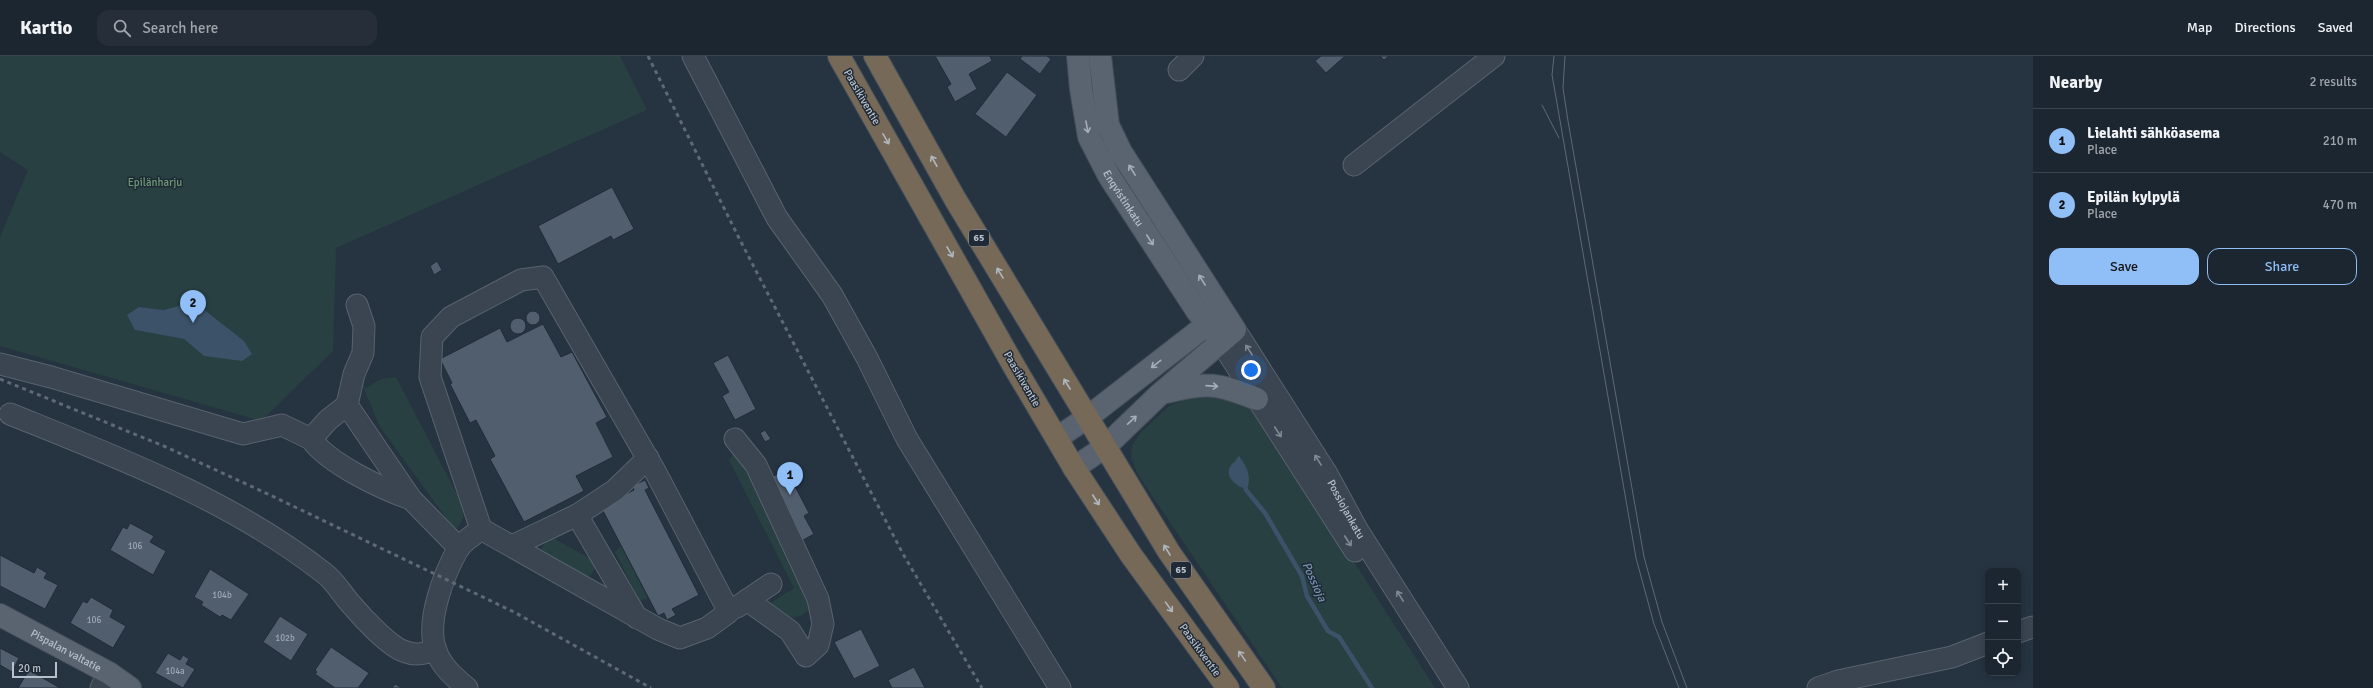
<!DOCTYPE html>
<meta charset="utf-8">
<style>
:root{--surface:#1c2631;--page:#252e39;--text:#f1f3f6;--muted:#a0a5ab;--line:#3a434d;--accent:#90bef7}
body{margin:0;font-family:Signika,sans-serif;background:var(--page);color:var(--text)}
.controls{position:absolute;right:12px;bottom:12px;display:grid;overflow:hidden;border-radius:8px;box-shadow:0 2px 10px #0003}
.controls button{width:36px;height:36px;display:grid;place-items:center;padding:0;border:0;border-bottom:1px solid var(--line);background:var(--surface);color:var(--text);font:20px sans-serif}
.scale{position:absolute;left:12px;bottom:10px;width:45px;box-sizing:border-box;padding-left:4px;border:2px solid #b7c0cb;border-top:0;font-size:11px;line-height:14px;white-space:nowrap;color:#b7c0cb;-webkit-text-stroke:3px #1f2a36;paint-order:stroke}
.you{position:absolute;left:1251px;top:314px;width:14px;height:14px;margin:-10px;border:3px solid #fff;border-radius:50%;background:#1a73e8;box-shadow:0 0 0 6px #1a73e833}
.badge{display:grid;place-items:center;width:26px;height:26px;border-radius:50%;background:var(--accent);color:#111;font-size:13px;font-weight:700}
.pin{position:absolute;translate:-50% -33px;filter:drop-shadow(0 1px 2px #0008)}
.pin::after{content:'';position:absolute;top:21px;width:14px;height:12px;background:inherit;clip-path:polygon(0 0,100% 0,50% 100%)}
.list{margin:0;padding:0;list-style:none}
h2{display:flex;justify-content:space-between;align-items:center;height:52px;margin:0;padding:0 16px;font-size:17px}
h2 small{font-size:13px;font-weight:400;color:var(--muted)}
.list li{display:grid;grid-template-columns:26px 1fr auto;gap:12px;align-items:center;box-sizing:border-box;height:64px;padding:0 16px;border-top:1px solid var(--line)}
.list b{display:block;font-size:15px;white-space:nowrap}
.list p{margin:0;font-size:13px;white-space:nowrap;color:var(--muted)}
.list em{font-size:13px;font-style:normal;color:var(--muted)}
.actions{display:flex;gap:8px;padding:12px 16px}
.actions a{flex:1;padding:9px 0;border:1px solid var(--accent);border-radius:12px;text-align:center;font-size:14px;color:var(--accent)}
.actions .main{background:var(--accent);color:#111}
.icon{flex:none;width:22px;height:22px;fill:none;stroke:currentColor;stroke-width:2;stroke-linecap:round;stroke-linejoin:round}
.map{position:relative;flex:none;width:2033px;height:632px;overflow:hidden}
header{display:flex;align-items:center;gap:24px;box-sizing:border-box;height:56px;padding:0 20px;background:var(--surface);border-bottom:1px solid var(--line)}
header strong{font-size:19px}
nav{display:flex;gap:22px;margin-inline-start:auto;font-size:14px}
.search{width:280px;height:36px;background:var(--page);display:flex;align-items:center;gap:10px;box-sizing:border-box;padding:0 14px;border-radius:12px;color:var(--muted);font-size:15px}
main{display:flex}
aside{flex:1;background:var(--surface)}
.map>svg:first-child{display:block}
</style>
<header>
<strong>Kartio</strong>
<div class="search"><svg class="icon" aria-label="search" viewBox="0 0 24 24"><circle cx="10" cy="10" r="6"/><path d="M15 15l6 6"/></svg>Search here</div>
<nav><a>Map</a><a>Directions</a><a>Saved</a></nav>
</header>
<main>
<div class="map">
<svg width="2033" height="632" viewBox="0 0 2033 632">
<rect width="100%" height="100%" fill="#263341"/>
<g fill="#284042" fill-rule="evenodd">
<path d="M0 0H620L647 54 336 192 333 295 261 365 0 290V181L28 114 0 96ZM139 251 164 254 204 300 184 283 135 274Z"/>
<path d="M396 321 462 448C465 459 463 466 455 474L380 371 362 328 366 332 381 323Z"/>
<path d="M1199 337 1232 341 1257 355 1435 632H1282L1138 419 1131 402 1132 389 1141 376 1169 350Z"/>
<path d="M733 399 742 404 752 417 812 551 801 560 790 562 769 548 794 532 729 404Z"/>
<path d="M551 481 593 504 596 510 591 519 586 521 543 496 541 493 548 482Z"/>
<path d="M621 490 648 542 641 545 639 543 615 496Z"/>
</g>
<g fill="#3c5269">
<path d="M194 246 244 285 252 298 242 305 204 300 184 283 135 274 127 259 139 251 164 254Z"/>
<path d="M1239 400C1247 411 1251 418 1248 431L1243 432C1232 427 1223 417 1233 407 1237 405 1236 402 1239 400Z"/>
</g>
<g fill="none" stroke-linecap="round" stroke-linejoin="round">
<path stroke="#3c5269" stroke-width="4.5" d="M1244 426 1246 434 1265 457 1302 520 1307 540 1328 575 1339 581 1372 632"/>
</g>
<g fill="#515e6e" stroke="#212c38">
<path d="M935 0H990L992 5 969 18 977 33 955 46 947 31 951 28Z"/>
<path d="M1022 0H1047L1051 3 1040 18 1020 3Z"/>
<path d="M1321 0H1345L1326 17 1315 5Z"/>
<path d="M1380 0H1389L1384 4Z"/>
<path d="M1007 16 1037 39 1006 81 975 58Z"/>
<path d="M612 131 634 173 613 184 611 180 558 208 538 170Z"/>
<path d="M437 205 442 214 434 219 430 210Z"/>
<circle cx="533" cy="262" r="7"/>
<circle cx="518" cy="270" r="8"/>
<path d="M543 268 561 301 572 296 607 361 596 367 613 401 576 420 584 435 524 466 490 403 495 400 476 364 470 367 450 328 452 327 440 303 500 272 507 286Z"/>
<path d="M728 299 756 353 735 364 722 340 729 336 713 307Z"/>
<path d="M765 374 771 383 765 386 760 377Z"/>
<path d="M786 413 809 457 804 460 814 478 798 487 770 422Z"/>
<path d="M645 424 649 432 645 434 699 539 672 553 676 559 667 564 664 557 658 560 601 451 634 434 632 430Z"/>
<path d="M130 467 154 480 150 486 166 495 153 519 110 494 123 471 127 473Z"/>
<path d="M0 499 34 517 37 511 47 517 44 522 58 529 45 553 0 530Z"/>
<path d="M210 513 249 538 231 564 222 559 220 561 201 549 203 546 194 541Z"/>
<path d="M91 541 113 554 110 561 126 570 113 592 70 567 83 545 87 547Z"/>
<path d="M280 560 308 578 291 605 263 586Z"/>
<path d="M861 573 880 610 854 623 834 586Z"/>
<path d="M331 591 369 617 358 632H335L315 618 317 616 315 614Z"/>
<path d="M0 592 19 602 12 616 0 609Z"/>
<path d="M168 597 180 604 183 599 189 603 186 608 195 613 183 632 155 617Z"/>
<path d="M914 611 925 632H892L888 624Z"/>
<path d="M29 614 60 632H18Z"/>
<path d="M395 628 402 632H392Z"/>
</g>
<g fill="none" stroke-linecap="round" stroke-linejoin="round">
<g stroke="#58636e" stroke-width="23">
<g id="minor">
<path d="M693 0 777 162 832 239 867 302 907 383 1060 632"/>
<path d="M1179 14 1193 0"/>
<path d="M1354 109 1494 0"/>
<path d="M357 249 364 270 363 297 354 318 347 349 411 443 459 492"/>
<path id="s1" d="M1235 274 1327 418 1358 475 1458 632"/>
<path d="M1221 286 1355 495"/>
<path d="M0 308 51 321 243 378 282 369 311 383"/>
<path d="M347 349 328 364 311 383C329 408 382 433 411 443"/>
<path d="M10 358C119 402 231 444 324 517 335 525 341 537 350 547 361 560 390 592 406 596 416 600 426 597 436 594"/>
<path d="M735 383 756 409 818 543 823 568 818 589 806 600 790 575 747 544"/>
<path d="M577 459 615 434 648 402"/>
<path d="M512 490 577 459 637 562"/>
<path d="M737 551 771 528"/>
<path d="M2018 576 2033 571"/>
<path d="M101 632 109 617"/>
<path d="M467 632C454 621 442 611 436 595 425 566 444 518 458 493 463 485 474 479 481 473L658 573 680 582 707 572 729 556 656 417 543 221 521 224 451 261 432 281 430 321 481 473"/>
<path d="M1818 632 1838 625 1952 601 1988 587"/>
</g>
</g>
<g stroke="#444e5a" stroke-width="24">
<g id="major">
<path id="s2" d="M1078 0 1081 33 1089 81 1109 120 1197 255 1221 286"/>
<path d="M1167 336C1208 325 1219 328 1257 343"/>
<path d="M1057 382 1088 361 1218 260"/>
<path d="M1074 412 1105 391 1160 338 1235 274 1121 96 1108 69 1100 0"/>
<path id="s3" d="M0 559 109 617 130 632"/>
</g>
</g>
<g stroke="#45505b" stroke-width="24">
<g id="highway">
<path d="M839 0 1015 312 1074 412 1131 499 1228 632"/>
<path d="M875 0 955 143 1169 496 1264 632"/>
</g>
</g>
<use href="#minor" stroke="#3a4551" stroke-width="21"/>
<use href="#major" stroke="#596470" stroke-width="22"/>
<use href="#highway" stroke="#766958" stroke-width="22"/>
<g stroke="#5d6977" stroke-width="1">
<path d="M1554 0 1552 19 1554 30 1636 502 1654 568 1679 632"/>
<path d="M1565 0 1563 32 1568 65 1644 501 1662 566 1687 632"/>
<path d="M1542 49 1559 82"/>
</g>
<g stroke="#5d6977" stroke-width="3" stroke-dasharray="4 4" stroke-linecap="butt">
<path d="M648 0 740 184 903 498 982 632"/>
<path d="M0 323 166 391 270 439 514 556 651 632"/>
</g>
</g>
<defs><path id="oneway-shaft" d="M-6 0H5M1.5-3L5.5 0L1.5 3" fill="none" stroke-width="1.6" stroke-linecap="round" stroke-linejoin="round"/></defs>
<g stroke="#a4aeb9">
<use href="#oneway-shaft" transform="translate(1087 71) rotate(80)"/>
<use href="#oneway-shaft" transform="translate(1132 114) rotate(-122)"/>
<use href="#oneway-shaft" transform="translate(1150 184) rotate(57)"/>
<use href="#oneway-shaft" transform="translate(1202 224) rotate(-122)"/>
<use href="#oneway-shaft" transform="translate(1156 308) rotate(142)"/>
<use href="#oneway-shaft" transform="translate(1212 330) rotate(4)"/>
<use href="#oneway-shaft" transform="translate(1132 364) rotate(-43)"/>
</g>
<g stroke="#b0b7c0">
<use href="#oneway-shaft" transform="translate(886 83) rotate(60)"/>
<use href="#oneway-shaft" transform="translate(934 105) rotate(-119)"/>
<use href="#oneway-shaft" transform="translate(950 196) rotate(60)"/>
<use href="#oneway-shaft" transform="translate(1000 217) rotate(-121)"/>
<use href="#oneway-shaft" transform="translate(1067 328) rotate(-122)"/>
<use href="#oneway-shaft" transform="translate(1096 444) rotate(57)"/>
<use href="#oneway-shaft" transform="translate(1167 494) rotate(-122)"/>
<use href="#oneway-shaft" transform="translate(1169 551) rotate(54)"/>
<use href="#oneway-shaft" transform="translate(1242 600) rotate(-125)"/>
</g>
<g stroke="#7f8994">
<use href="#oneway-shaft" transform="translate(1249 294) rotate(-123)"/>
<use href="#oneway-shaft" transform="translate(1278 376) rotate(57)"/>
<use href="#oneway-shaft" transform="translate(1318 404) rotate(-122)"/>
<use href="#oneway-shaft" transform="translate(1348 485) rotate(57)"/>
<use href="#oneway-shaft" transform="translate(1400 540) rotate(-122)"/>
</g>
<g text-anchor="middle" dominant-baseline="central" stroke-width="3" stroke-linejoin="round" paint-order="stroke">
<g font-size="9" fill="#9ea8b4">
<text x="135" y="490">106</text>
<text x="222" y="539">104b</text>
<text x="94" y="564">106</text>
<text x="285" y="582">102b</text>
<text x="175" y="615">104a</text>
</g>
<g fill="#1f2a36" stroke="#89939e" stroke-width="1">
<rect x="969" y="174" width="20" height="16" rx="3"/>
<rect x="1171" y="506" width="20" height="16" rx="3"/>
</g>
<g font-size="10" font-weight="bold" fill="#b7c0cb">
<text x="979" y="182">65</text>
<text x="1181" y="514">65</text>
</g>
<g font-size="11" fill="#b7c0cb" stroke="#1f2a36">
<text transform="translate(862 41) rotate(60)">Paasikiventie</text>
<text stroke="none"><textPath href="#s2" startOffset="152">Enqvistinkatu</textPath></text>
<text transform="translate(1022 323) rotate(60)">Paasikiventie</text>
<text stroke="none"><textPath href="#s1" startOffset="211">Possiojankatu</textPath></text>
<text stroke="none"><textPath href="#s3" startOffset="75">Pispalan valtatie</textPath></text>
<text transform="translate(1200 594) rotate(54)">Paasikiventie</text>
</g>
<g font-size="11" fill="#6f9b76" stroke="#1f2a36">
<text x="155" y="126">Epilänharju</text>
</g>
<g font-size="12" font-style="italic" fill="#7892ad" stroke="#1f2a36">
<text transform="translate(1314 526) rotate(66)">Possioja</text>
</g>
</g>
</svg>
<div class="controls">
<button>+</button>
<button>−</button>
<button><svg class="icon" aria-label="locate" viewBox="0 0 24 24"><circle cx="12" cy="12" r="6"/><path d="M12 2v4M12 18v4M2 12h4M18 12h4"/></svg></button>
</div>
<div class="scale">20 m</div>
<div class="you"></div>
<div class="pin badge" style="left:790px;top:439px">1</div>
<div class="pin badge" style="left:193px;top:267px">2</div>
</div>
<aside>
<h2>Nearby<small>2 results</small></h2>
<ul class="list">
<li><span class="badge">1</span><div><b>Lielahti sähköasema</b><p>Place</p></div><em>210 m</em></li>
<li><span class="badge">2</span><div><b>Epilän kylpylä</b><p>Place</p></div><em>470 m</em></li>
</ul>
<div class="actions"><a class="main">Save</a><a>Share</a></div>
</aside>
</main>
